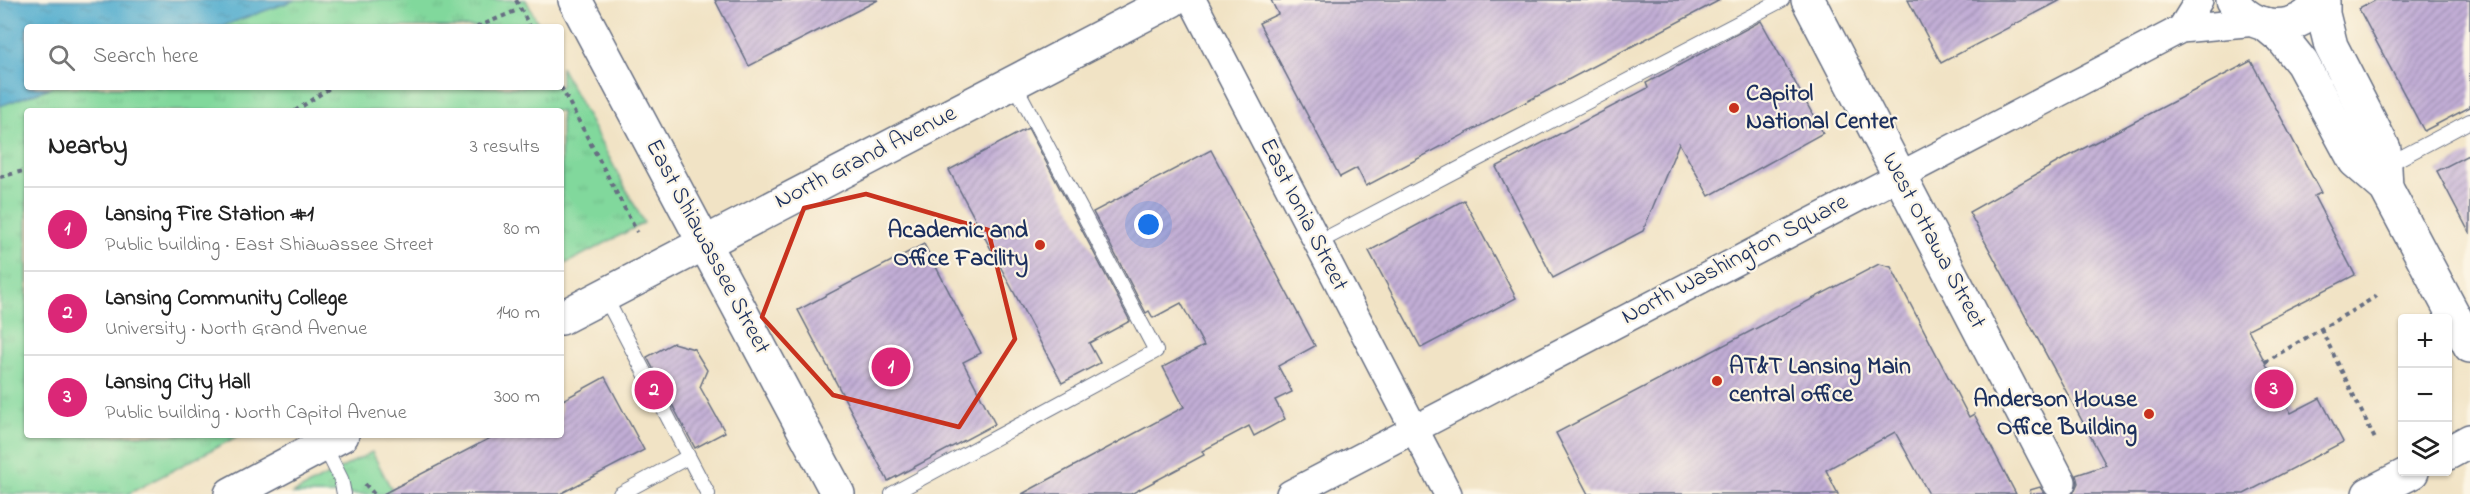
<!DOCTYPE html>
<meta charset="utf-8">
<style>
:root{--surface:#fff;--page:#f2f2f2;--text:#222;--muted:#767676;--line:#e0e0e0;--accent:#db2777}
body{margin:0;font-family:"Indie Flower",sans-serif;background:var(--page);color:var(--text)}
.controls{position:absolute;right:18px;bottom:18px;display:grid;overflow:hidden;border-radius:6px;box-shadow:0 2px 4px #0004}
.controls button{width:54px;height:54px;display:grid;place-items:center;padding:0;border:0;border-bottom:2px solid var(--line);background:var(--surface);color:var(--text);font:30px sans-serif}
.you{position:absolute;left:1149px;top:225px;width:21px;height:21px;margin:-15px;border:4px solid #fff;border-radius:50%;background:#1a73e8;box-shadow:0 0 0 9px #1a73e833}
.badge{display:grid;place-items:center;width:39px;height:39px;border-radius:50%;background:var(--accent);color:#fff;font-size:20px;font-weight:700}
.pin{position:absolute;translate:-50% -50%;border:3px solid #fff;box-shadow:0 2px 6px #0006}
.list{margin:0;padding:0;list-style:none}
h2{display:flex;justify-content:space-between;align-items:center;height:78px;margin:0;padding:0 24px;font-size:26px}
h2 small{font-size:20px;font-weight:400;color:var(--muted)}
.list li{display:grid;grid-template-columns:39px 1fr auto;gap:18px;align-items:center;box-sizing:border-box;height:84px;padding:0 24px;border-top:2px solid var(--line)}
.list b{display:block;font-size:22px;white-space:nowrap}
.list p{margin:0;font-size:20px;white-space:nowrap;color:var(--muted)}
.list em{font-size:20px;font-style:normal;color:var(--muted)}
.icon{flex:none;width:33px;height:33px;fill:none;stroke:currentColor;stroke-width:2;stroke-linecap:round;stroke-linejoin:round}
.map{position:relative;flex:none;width:2470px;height:494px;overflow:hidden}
.search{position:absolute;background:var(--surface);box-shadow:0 2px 4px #0004;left:24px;top:24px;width:540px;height:66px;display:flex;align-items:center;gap:15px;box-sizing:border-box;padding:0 21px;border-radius:6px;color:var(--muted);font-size:22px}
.panel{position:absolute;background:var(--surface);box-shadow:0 2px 4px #0004;left:24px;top:108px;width:540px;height:330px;border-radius:6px}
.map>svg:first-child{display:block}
</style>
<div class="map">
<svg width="2470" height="494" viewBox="0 0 2470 494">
<defs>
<pattern id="park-tufts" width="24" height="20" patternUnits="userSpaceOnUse" patternTransform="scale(1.5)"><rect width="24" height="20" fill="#81d89c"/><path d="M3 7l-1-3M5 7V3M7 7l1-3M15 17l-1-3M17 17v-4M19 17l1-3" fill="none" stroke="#6fba89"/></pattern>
<pattern id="water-ripples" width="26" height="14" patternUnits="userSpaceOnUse" patternTransform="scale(1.5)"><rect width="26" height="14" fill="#4facce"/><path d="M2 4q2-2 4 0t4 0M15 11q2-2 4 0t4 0" fill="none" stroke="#418caa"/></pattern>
<pattern id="building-hatch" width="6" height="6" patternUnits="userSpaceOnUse" patternTransform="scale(1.5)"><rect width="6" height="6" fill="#c2aed6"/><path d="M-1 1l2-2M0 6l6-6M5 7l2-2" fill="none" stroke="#9d8eb1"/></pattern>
</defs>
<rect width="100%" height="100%" fill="#fcf5e5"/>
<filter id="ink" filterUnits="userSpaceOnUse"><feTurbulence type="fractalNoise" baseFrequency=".0167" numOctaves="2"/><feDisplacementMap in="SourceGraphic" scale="12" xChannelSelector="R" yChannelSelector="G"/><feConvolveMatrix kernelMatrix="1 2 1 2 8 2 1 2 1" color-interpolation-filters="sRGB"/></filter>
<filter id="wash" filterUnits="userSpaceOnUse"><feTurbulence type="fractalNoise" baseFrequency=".008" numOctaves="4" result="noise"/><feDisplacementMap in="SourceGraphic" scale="24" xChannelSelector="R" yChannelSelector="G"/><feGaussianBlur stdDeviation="1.35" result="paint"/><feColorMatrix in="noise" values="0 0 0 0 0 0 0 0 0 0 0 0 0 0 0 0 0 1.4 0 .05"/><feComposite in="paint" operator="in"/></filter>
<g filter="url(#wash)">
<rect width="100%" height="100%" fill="#f1e3c5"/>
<g fill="url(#park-tufts)" stroke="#4e847d" stroke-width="1.5">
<path d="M295 0H526L540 27H219Z"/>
<path d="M561 67 644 223 561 266V111H27V435H240L128 494H0V106L52 87H561Z"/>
<path d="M372 452 394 494H292Z"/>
</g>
<path fill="url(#water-ripples)" stroke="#356e96" stroke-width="1.5" d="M0 0H295L219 27H27V87H52L0 106Z"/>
<g id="blocks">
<g fill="url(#building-hatch)">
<path d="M715 0H878L749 66Z"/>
<path d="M1271 0H1720L1366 186 1357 168 1340 177 1259 23 1278 14Z"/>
<path d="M1908 0H2061L1941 63Z"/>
<path d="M2376 0H2470V107L2424 131 2359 9Z"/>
<path d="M1761 21 1823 133 1709 196 1679 143 1643 231 1553 278 1496 167 1648 88 1646 83Z"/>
<path d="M2251 61 2321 193 2314 196 2355 275 2248 329 2291 413 2320 398 2343 442 2244 494H2073L2078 483 2076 475 2106 465 1969 212 2067 157Z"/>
<path d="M1028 128 1130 321 1089 343 1100 363 1062 383 949 170Z"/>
<path d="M1211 150 1315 346 1278 366 1292 392 1275 400 1285 419 1254 436 1249 426 1202 451 1204 455 1131 494H1022L1184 407 1163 367 1204 346 1181 303 1153 318 1149 311 1146 313 1093 212Z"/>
<path d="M2470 154V234L2437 171Z"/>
<path d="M1464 200 1516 298 1421 348 1369 251Z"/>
<path d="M924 244 981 353 963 362 995 424 888 481 798 310Z"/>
<path d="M1879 264 1891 267 1969 417 1974 414 2016 494H1929L1895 432 1826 470 1838 494H1588L1556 433Z"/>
<path d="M673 343 694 349 707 370 700 387 725 432 695 448 647 357Z"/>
<path d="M605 377 644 450 560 494H383L496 435H561V401Z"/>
<path d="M2040 487 2045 494H2031L2030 490Z"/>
</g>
</g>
</g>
<g filter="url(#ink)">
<use href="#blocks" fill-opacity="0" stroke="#666e82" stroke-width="1.5"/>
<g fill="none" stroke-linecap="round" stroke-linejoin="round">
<g stroke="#666e82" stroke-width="16">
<g id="service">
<path d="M2387 165 2470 121"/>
<path d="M1317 243 1782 0"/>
<path d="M604 295 708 494"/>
<path d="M324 445 341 479 344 494"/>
<path d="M620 494 688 457"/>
<path d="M892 494 1156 351 1014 83"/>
</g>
</g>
<g stroke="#666e82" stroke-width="30">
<g id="minor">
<path d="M1192 0 1448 494"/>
<path d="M2181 29 2199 0"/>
<path d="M1290 494 2181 29 2256 22"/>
</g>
</g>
<g stroke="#666e82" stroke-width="36">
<g id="tertiary">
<path d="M575 0 838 494"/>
<path d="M2233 0C2250 33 2303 35 2319 0"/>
<path d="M2323 0V14L2331 46 2384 149 2386 188"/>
<path d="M2265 24 2282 38 2302 63 2355 161 2386 188 2470 346"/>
<path d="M561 318 1172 0"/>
<path d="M2448 453 2470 441"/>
<path d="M231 494 342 435"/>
<path d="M2369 494 2412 472"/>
</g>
</g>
<g stroke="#666e82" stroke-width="36">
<path id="secondary" d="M1808 0 2059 482"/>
</g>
<g stroke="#666e82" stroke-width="4" stroke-dasharray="4.5 4.5" stroke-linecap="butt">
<path d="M516 0 530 27"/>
<path d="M477 27 520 9"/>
<path d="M561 87 637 232"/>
<path d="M295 111 331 87"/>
<path d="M0 177 27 170"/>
<path d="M2321 329 2376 441"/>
<path d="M2265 362 2377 296"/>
<path d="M365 484 374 494"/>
</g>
<use href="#service" stroke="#fff" stroke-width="14"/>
<use href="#minor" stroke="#fff" stroke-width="27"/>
<use href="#tertiary" stroke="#fff" stroke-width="33"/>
<use href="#secondary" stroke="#fff" stroke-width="33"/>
</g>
</g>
<path fill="none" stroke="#c8321e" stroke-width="4.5" stroke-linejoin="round" d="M866 194 988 230 1015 339 959 427 833 395 762 317 804 208Z"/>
<g fill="#c8321e" stroke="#fcf5e5" stroke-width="2">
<circle cx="1734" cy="108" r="6"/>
<circle cx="1040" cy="245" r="6"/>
<circle cx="1717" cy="381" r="6"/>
<circle cx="2149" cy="414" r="6"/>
</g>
<g text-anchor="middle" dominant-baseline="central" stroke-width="4.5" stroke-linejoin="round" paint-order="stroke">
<g font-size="24" font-weight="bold" fill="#1b2f5e" stroke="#fcf5e5" text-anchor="start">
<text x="1746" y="94">Capitol<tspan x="1746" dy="28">National Center</tspan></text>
<text x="1028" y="231" text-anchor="end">Academic and<tspan x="1028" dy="28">Office Facility</tspan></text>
<text x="1729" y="367">AT&amp;T Lansing Main<tspan x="1729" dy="28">central office</tspan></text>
<text x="2137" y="400" text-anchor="end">Anderson House<tspan x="2137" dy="28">Office Building</tspan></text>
</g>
<g font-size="24" fill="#1b2f5e" stroke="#fcf5e5">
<text transform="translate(866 158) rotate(-27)">North Grand Avenue</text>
<text transform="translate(1303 215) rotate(63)">East Ionia Street</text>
<text transform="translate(1933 241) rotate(62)">West Ottawa Street</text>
<text transform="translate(707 247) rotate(62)">East Shiawassee Street</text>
<text transform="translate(1735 260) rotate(-28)">North Washington Square</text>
</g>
</g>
</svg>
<div class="controls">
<button>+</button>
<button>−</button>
<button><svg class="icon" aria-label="layers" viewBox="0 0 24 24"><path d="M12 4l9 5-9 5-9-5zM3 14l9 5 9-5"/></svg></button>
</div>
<div class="you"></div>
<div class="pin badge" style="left:891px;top:367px">1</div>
<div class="pin badge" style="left:654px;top:390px">2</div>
<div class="pin badge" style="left:2274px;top:389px">3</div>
<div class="search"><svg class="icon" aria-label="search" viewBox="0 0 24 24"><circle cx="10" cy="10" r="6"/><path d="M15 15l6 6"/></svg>Search here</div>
<section class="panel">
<h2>Nearby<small>3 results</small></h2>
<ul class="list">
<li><span class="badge">1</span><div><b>Lansing Fire Station #1</b><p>Public building · East Shiawassee Street</p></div><em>80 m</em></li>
<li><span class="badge">2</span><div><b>Lansing Community College</b><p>University · North Grand Avenue</p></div><em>140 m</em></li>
<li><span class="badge">3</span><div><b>Lansing City Hall</b><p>Public building · North Capitol Avenue</p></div><em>300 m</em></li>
</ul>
</section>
</div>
